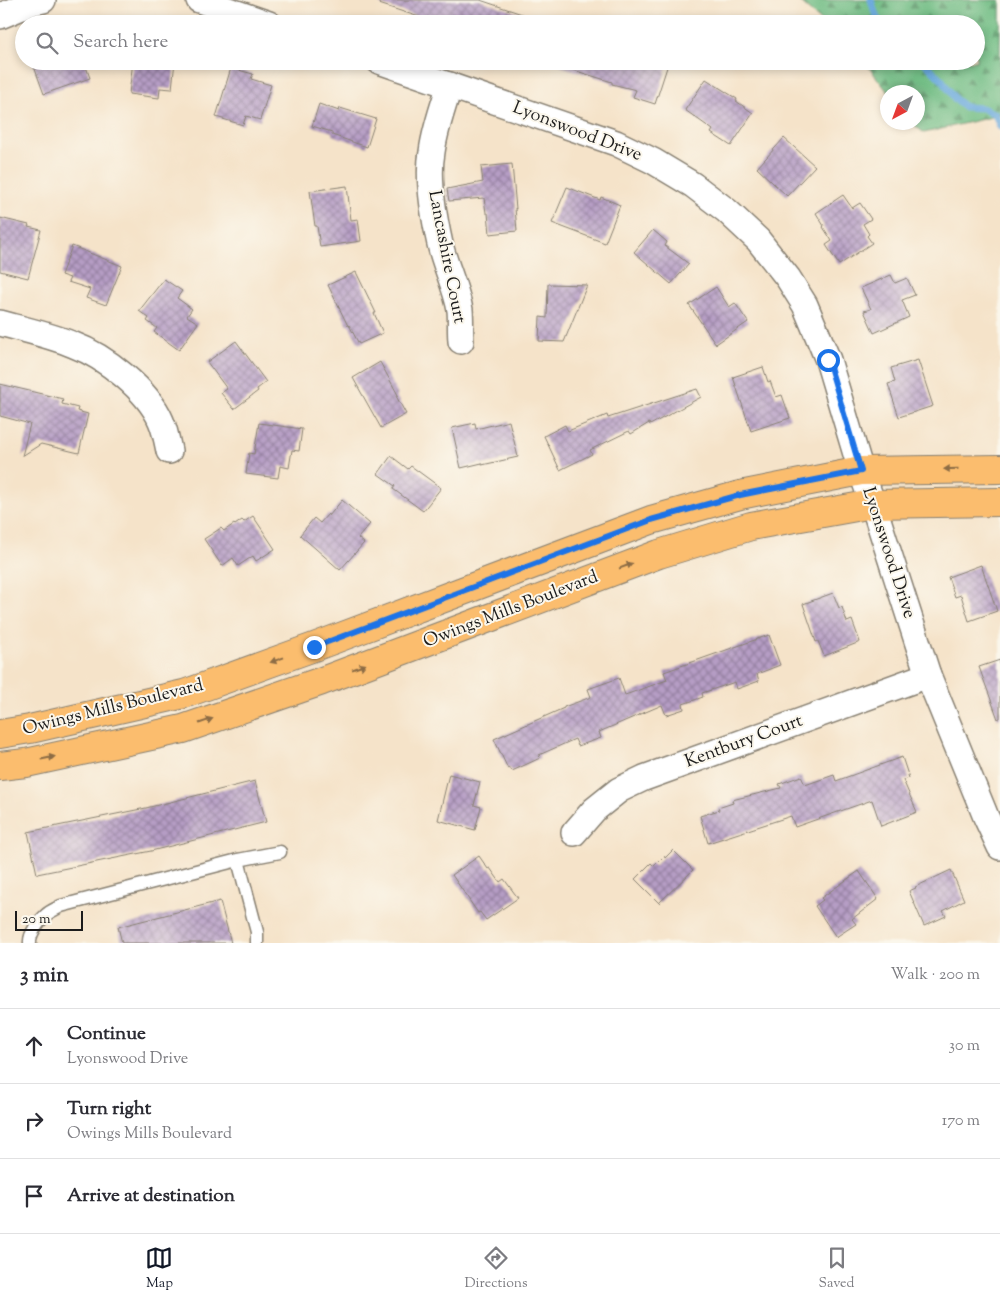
<!DOCTYPE html>
<meta charset="utf-8">
<style>
:root{--surface:#fff;--page:#f7f7f7;--text:#2b2b33;--muted:#7c7c81;--line:#e1e1e2;--accent:#111827}
body{margin:0;font-family:"Sorts Mill Goudy",serif;background:var(--page);color:var(--text)}
.compass{position:absolute;left:880px;top:85px;width:45px;height:45px;border-radius:50%;background:var(--surface);box-shadow:0 2px 8px #0003;rotate:221deg}
.scale{position:absolute;left:15px;bottom:12px;width:68px;box-sizing:border-box;padding-left:5px;border:2px solid #1c1c1c;border-top:0;font-size:14px;line-height:18px;white-space:nowrap;color:#1c1c1c;-webkit-text-stroke:4px #fbf7ec;paint-order:stroke}
.stop{position:absolute;width:15px;height:15px;margin:-11px;border:4px solid #1a73e8;border-radius:50%;background:#fff}
.stop.end{background:#1a73e8;border-color:#fff;box-shadow:0 1px 5px #0008}
.list{margin:0;padding:0;list-style:none}
h2{display:flex;justify-content:space-between;align-items:center;height:65px;margin:0;padding:0 20px;font-size:21px}
h2 small{font-size:16px;font-weight:400;color:var(--muted)}
.list li{display:grid;grid-template-columns:32px 1fr auto;gap:15px;align-items:center;box-sizing:border-box;height:75px;padding:0 20px;border-top:1px solid var(--line)}
.list b{display:block;font-size:19px;white-space:nowrap}
.list p{margin:0;font-size:16px;white-space:nowrap;color:var(--muted)}
.list em{font-size:16px;font-style:normal;color:var(--muted)}
.icon{flex:none;width:28px;height:28px;fill:none;stroke:currentColor;stroke-width:2;stroke-linecap:round;stroke-linejoin:round}
.map{position:relative;flex:none;width:1000px;height:943px;overflow:hidden}
.search{position:absolute;background:var(--surface);box-shadow:0 2px 8px #0003;left:15px;right:15px;top:15px;height:55px;display:flex;align-items:center;gap:12px;box-sizing:border-box;padding:0 18px;border-radius:28px;color:var(--muted);font-size:19px}
.sheet{height:290px;background:var(--surface)}
nav{display:flex;justify-content:space-around;align-items:center;box-sizing:border-box;height:70px;border-top:1px solid var(--line);background:var(--surface);font-size:14px;color:var(--muted)}
nav a{display:grid;justify-items:center;gap:2px}
nav .on{color:var(--accent)}
.map>svg:first-child{display:block}
</style>
<div class="map">
<svg width="1000" height="943" viewBox="0 0 1000 943">
<defs>
<pattern id="forest-firs" width="22" height="20" patternUnits="userSpaceOnUse" patternTransform="scale(1.25)"><rect width="22" height="20" fill="#73be86"/><path d="M5 1l3.5 6h-7zM16 11l3.5 6h-7z" fill="#5e9a6d"/></pattern>
<pattern id="building-cross-hatch" width="8" height="8" patternUnits="userSpaceOnUse" patternTransform="scale(1.25)"><rect width="8" height="8" fill="#b69dc5"/><path d="M0 0l8 8M0 8l8-8" fill="none" stroke="#937f9f"/></pattern>
</defs>
<rect width="100%" height="100%" fill="#fbf7ec"/>
<filter id="ink" filterUnits="userSpaceOnUse"><feTurbulence type="fractalNoise" baseFrequency=".02" numOctaves="2"/><feDisplacementMap in="SourceGraphic" scale="10" xChannelSelector="R" yChannelSelector="G"/><feConvolveMatrix kernelMatrix="1 2 1 2 8 2 1 2 1" color-interpolation-filters="sRGB"/></filter>
<filter id="wash" filterUnits="userSpaceOnUse"><feTurbulence type="fractalNoise" baseFrequency=".0096" numOctaves="4" result="noise"/><feDisplacementMap in="SourceGraphic" scale="20" xChannelSelector="R" yChannelSelector="G"/><feGaussianBlur stdDeviation="1.12" result="paint"/><feColorMatrix in="noise" values="0 0 0 0 0 0 0 0 0 0 0 0 0 0 0 0 0 1.4 0 .05"/><feComposite in="paint" operator="in"/></filter>
<g filter="url(#wash)">
<rect width="100%" height="100%" fill="#f5e3c9"/>
<path fill="url(#forest-firs)" stroke="#486d51" d="M800 0H1000V115L924 133 912 123 918 122V92H888L864 61H976V24H825L801 3Z"/>
<g fill="none" stroke-linecap="round" stroke-linejoin="round">
<g stroke="#69a9dc" stroke-width="7">
<path d="M871 0 875 13 881 24"/>
<path d="M923 61 942 80 955 99 965 107 982 108 995 114 1000 127"/>
</g>
</g>
<g id="blocks">
<g fill="url(#building-cross-hatch)">
<path d="M380 0H480L540 20 539 24H441L379 4Z"/>
<path d="M32 61H84L90 78 44 94Z"/>
<path d="M133 61H175L172 89 160 88 159 98 129 94Z"/>
<path d="M561 61H669L655 104 633 97 636 90 612 84V82L560 66Z"/>
<path d="M231 68 253 74 251 79 271 85 260 120 246 116 243 125 216 117Z"/>
<path d="M706 79 737 99 736 101 753 113 731 146 711 133 713 130 685 110Z"/>
<path d="M319 104 339 111 340 108 376 119 367 147 332 135V132L312 126Z"/>
<path d="M784 138 815 166 787 196 757 168Z"/>
<path d="M512 164 516 209 515 208 517 231 490 234 488 213H486L484 198 449 201 447 189 483 182 481 167Z"/>
<path d="M347 186 351 220 358 219 361 241 320 247 317 226H315L310 191Z"/>
<path d="M567 187 600 200 601 197 620 205 605 243 552 223Z"/>
<path d="M843 195 852 208 860 203 871 219 863 224 869 234 867 236 872 243 839 265 826 245 832 241 823 227 824 226 816 213Z"/>
<path d="M0 218 29 225 28 227 41 230 28 278 0 271Z"/>
<path d="M653 230 667 242 665 246 689 264 671 284 634 252Z"/>
<path d="M72 246 122 266 106 305 86 298 90 289 68 282 70 278 61 275Z"/>
<path d="M356 272 376 313H374L383 333 359 344 349 325 348 326 328 285Z"/>
<path d="M891 275 895 283 907 278 915 295 902 300 909 317 874 333 864 311 871 309 861 288Z"/>
<path d="M164 279 182 291 177 298 192 309 187 316 198 323 179 350 154 332 157 328 147 321 149 318 139 311Z"/>
<path d="M548 284 587 285 564 342 539 341 540 317 547 318Z"/>
<path d="M716 287 729 307 735 303 748 322 716 344 689 305Z"/>
<path d="M236 341 266 382 257 389 258 391 234 409 221 393 227 389 207 362Z"/>
<path d="M918 360 933 406 899 417 888 384 895 382 891 368Z"/>
<path d="M380 362 398 395 396 396 406 414 381 428 353 378Z"/>
<path d="M763 367 768 382 770 381 776 397 782 395 790 418 751 431 733 377Z"/>
<path d="M0 384 63 399 62 404 78 408 77 411 88 414 79 453 41 444 22 456 30 424 0 416Z"/>
<path d="M697 389 701 397 650 425 649 423 631 434 629 431 590 450 592 454 560 470 544 436 565 425 568 431 607 415 608 418Z"/>
<path d="M509 421 518 457 482 465V463L461 468 452 428 475 423 476 429Z"/>
<path d="M259 423 302 429 299 451 292 450 289 468 280 466 278 478 246 474 249 453 254 454Z"/>
<path d="M391 456 408 469 411 466 441 488 423 511 393 489 395 486 378 474Z"/>
<path d="M342 500 370 524 358 538 364 543 340 570 300 535 314 518 320 523 328 514 329 516Z"/>
<path d="M253 516 275 549 256 561 253 556 238 566 233 558 222 566 204 539 221 528 224 531 234 524 235 525 242 520 244 522Z"/>
<path d="M981 565 997 611 969 621 961 595 955 597 948 577Z"/>
<path d="M833 593 839 608 842 607 847 622 852 620 860 642 824 656 818 641 816 642 803 604Z"/>
<path d="M769 635 780 665 757 674 759 681 737 689 735 682 702 693 703 697 683 704 684 709 666 715 662 705 599 732 601 738 578 746 575 739 539 755 540 758 512 771 510 768 508 769 494 739 564 708V707L591 697 588 689 619 678 625 695 667 680 664 672Z"/>
<path d="M1000 660V718L998 719 979 667Z"/>
<path d="M902 757 909 778 903 780 917 812 881 826 872 800 795 827 791 816 708 843 700 816 719 810 718 808 733 803 732 800 781 788 779 784 801 776 805 785 834 775 836 781Z"/>
<path d="M449 774 480 782 474 805 481 807 475 830 438 820Z"/>
<path d="M255 781 266 822 151 851 37 874 28 832 146 808Z"/>
<path d="M673 850 693 870 659 903 635 879 651 863 654 866 664 856 665 858Z"/>
<path d="M479 856 488 869 490 868 500 882 504 879 518 898 486 920 480 912 478 913 452 875Z"/>
<path d="M951 870 964 900 943 911 946 916 924 926 909 891 916 888 915 887Z"/>
<path d="M859 871 878 899 852 919 856 924 836 937 815 906 823 900 821 898Z"/>
<path d="M220 901 231 943H122L118 927Z"/>
</g>
</g>
</g>
<g filter="url(#ink)">
<use href="#blocks" fill-opacity="0" stroke="#888072" stroke-width="1"/>
<g fill="none" stroke-linecap="round" stroke-linejoin="round">
<g stroke="#888072" stroke-width="15">
<g id="lane">
<path d="M238 860 257 932V943"/>
<path d="M30 943C29 934 39 921 46 915 50 911 56 909 61 906L238 860 280 852"/>
</g>
</g>
<g stroke="#888072" stroke-width="28">
<g id="street">
<path d="M199 0 269 24"/>
<path d="M0 16 34 2 43 0"/>
<path d="M379 61 616 143 653 161 693 185 727 211 758 240 788 278 805 305 828 360 861 471 873 504 928 675 986 817 1000 847"/>
<path d="M450 85C443 107 435 129 432 152 427 179 434 217 440 244 445 266 456 287 460 310 461 320 460 331 461 341"/>
<path d="M0 323C25 330 50 335 74 345 104 356 148 390 161 421 165 430 167 441 169 451"/>
<path d="M574 833 594 810 619 790 644 778 928 675"/>
</g>
</g>
<g stroke="#888072" stroke-width="30">
<g id="primary">
<path d="M0 734 30 729 184 694 314 647 651 520 740 495 861 471 1000 469"/>
<path d="M0 766 26 763 183 729 322 681 659 554 751 526 873 504 1000 502"/>
</g>
</g>
<use href="#lane" stroke="#fff" stroke-width="12"/>
<use href="#street" stroke="#fff" stroke-width="25"/>
<use href="#primary" stroke="#fbbd6e" stroke-width="28"/>
</g>
<defs><path id="oneway-solid" d="M-6-.8H1V-3.2L6.5 0L1 3.2V.8H-6Z" transform="scale(1.25)"/></defs>
<g fill="#8c6c45">
<use href="#oneway-solid" transform="translate(951 469) rotate(179)"/>
<use href="#oneway-solid" transform="translate(626 566) rotate(-21)"/>
<use href="#oneway-solid" transform="translate(277 660) rotate(160)"/>
<use href="#oneway-solid" transform="translate(359 667) rotate(-21)"/>
<use href="#oneway-solid" transform="translate(206 721) rotate(-19)"/>
<use href="#oneway-solid" transform="translate(48 758) rotate(-12)"/>
</g>
</g>
<g fill="none" stroke-linecap="round" stroke-linejoin="round" filter="url(#ink)">
<path stroke="#1a73e8" stroke-width="6" d="M314 647 651 520 740 495 861 471 828 360"/>
</g>
<g text-anchor="middle" dominant-baseline="central" stroke-width="4" stroke-linejoin="round" paint-order="stroke">
<g font-size="18" fill="#1c1c1c" stroke="#fbf7ec">
<text transform="translate(577 132) rotate(21)">Lyonswood Drive</text>
<text transform="translate(446 257) rotate(79)">Lancashire Court</text>
<text transform="translate(888 553) rotate(72)">Lyonswood Drive</text>
<text transform="translate(511 610) rotate(-21)">Owings Mills Boulevard</text>
<text transform="translate(113 708) rotate(-14)">Owings Mills Boulevard</text>
<text transform="translate(744 742) rotate(-20)">Kentbury Court</text>
</g>
</g>
</svg>
<svg class="compass" viewBox="-18 -18 36 36"><path d="M0-13l5 13h-10z" fill="#e53935"/><path d="M0 13l5-13h-10z" fill="#7c7c81"/></svg>
<div class="scale">20 m</div>
<div class="stop" style="left:828px;top:360px"></div>
<div class="stop end" style="left:314px;top:647px"></div>
<div class="search"><svg class="icon" aria-label="search" viewBox="0 0 24 24"><circle cx="10" cy="10" r="6"/><path d="M15 15l6 6"/></svg>Search here</div>
</div>
<section class="sheet">
<h2>3 min<small>Walk · 200 m</small></h2>
<ul class="list">
<li><svg class="icon" aria-label="ahead" viewBox="0 0 24 24"><path d="M12 20V5M6 11l6-6 6 6"/></svg><div><b>Continue</b><p>Lyonswood Drive</p></div><em>30 m</em></li>
<li><svg class="icon" aria-label="right" viewBox="0 0 24 24"><path d="M7 20v-9h11M14 6l5 5-5 5"/></svg><div><b>Turn right</b><p>Owings Mills Boulevard</p></div><em>170 m</em></li>
<li><svg class="icon" aria-label="arrive" viewBox="0 0 24 24"><path d="M6 21V4h12l-3 4 3 4H6"/></svg><div><b>Arrive at destination</b></div></li>
</ul>
</section>
<nav>
<a class="on"><svg class="icon" aria-label="map" viewBox="0 0 24 24"><path d="M3 6l6-2 6 2 6-2v14l-6 2-6-2-6 2zM9 4v14M15 6v14"/></svg>Map</a>
<a><svg class="icon" aria-label="directions" viewBox="0 0 24 24"><path d="M12 3l9 9-9 9-9-9zM9 14v-3h6M13 9l2 2-2 2"/></svg>Directions</a>
<a><svg class="icon" aria-label="saved" viewBox="0 0 24 24"><path d="M7 4h10v16l-5-4-5 4z"/></svg>Saved</a>
</nav>
